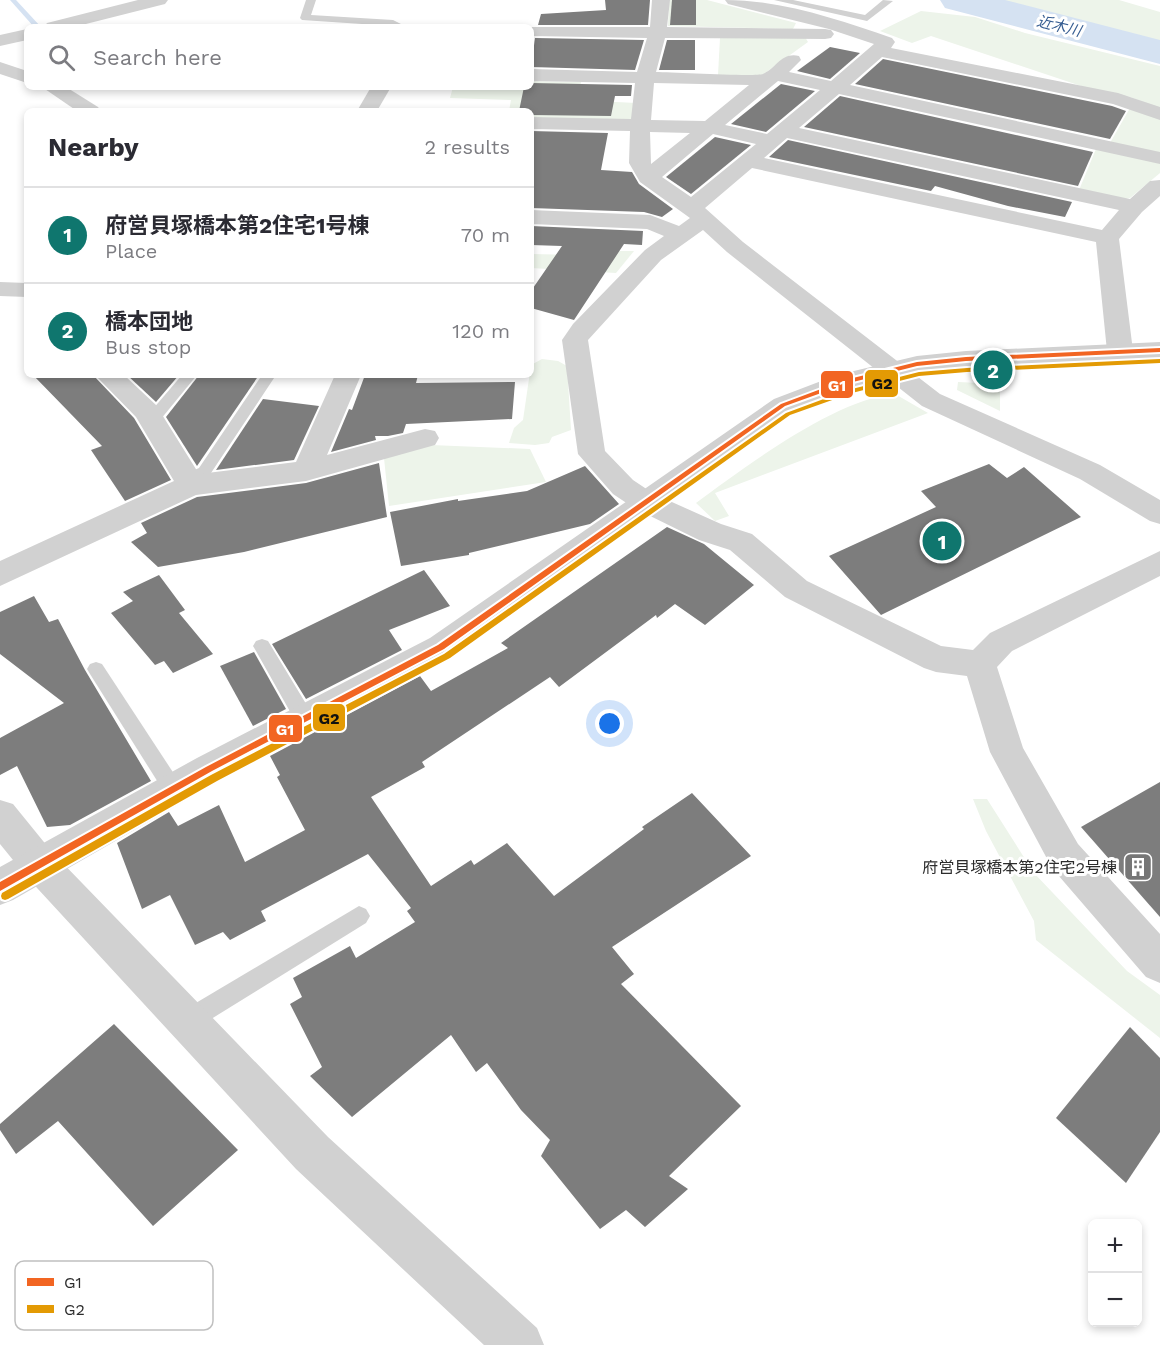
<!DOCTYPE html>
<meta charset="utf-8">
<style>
:root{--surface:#fff;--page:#f2f2f3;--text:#2b2b33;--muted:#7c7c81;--line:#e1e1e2;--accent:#0f766e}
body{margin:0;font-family:"Work Sans","Noto Sans JP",sans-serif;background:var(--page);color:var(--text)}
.controls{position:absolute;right:18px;bottom:18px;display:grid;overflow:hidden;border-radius:9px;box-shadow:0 3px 9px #0003}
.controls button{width:54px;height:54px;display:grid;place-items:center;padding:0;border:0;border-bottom:2px solid var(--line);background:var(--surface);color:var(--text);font:30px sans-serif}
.you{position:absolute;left:610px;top:724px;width:21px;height:21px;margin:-15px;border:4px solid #fff;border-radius:50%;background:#1a73e8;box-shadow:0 0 0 9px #1a73e833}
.badge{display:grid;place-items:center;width:39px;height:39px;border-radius:50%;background:var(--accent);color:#fff;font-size:20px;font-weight:700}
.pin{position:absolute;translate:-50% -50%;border:3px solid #fff;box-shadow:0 2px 6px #0006}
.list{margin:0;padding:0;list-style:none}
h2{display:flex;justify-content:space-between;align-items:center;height:78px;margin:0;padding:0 24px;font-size:26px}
h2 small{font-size:20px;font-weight:400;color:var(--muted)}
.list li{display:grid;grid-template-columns:39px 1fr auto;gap:18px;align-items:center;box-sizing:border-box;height:96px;padding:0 24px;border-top:2px solid var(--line)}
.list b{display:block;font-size:22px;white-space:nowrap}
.list p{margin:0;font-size:20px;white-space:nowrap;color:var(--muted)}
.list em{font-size:20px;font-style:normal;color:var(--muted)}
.icon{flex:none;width:33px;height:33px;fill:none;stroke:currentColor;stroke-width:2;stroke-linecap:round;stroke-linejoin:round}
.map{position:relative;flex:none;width:1160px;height:1345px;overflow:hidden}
.search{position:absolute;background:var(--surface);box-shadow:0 3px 9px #0003;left:24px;top:24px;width:510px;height:66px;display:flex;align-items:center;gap:15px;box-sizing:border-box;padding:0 21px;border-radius:9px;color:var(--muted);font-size:22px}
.panel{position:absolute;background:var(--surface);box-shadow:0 3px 9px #0003;left:24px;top:108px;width:510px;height:270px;border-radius:9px}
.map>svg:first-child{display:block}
</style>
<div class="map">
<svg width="1160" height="1345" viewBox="0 0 1160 1345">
<rect width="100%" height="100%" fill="#fff"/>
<g fill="#edf4ea">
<path d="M669 0H707L796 23 793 29 668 26Z"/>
<path d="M993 0H1119L1160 12V42Z"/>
<path d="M921 11 975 17 1025 33 1160 66V108L1130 97 1099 92 931 36 912 43 880 31Z"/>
<path d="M805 37 808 42 761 76 718 75 720 38Z"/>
<path d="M531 81 581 82 577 100 636 103 634 122 531 121V111H509L511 100 450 98 453 87H531Z"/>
<path d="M1130 108 1160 119V153L1110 143Z"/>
<path d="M1096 149 1160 162V173L1130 198 1122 199 1079 190Z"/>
<path d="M619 251H634L616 273 531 268V254L579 255Z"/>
<path d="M542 359 558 361 567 366 571 430 552 437 549 443 535 445 509 443 514 428 523 420 531 365Z"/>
<path d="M958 382 1000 384V411L957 390Z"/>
<path d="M895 394 928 413 715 493 729 516 715 521 696 503C745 467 835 399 895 394Z"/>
<path d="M431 445 530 449 546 482 389 506 384 458Z"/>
<path d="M973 799H987L1034 873 1127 971 1160 995V1038L1036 940 1034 921 986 831Z"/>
</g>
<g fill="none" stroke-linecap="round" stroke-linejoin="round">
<g fill="#d5e2f2" fill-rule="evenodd">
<path d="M10 0H16L41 27H34Z"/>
<path d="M114 87H125L126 88 122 90Z"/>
</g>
<path fill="#d5e2f2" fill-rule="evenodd" d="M940 0H1005L1160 40V64L945 8Z"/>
</g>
<g fill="#7d7d7d">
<path d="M605 0H650L648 25H538L541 14 606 10Z"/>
<path d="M672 0H696V25H670Z"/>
<path d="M535 38 644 40 635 70 531 67Z"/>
<path d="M667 40H695V70H659Z"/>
<path d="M830 47 860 53 830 79 797 71Z"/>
<path d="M883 59 1112 106 1126 111 1110 139 855 84Z"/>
<path d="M531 83 632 85 631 96H615L611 116 531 115V111H519L524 87H531Z"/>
<path d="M781 84 815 91 766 132 731 124Z"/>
<path d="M840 96 1093 152 1078 186 804 127Z"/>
<path d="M531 131 608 133 601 170 632 172 639 184 673 209 662 217 644 212 531 208Z"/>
<path d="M715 137 751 145 691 194 666 177Z"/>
<path d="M788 140 1072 202 1065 217 1008 206 935 186 931 191 769 157Z"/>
<path d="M531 226 643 231 642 245 624 244 574 320 531 308V291L562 246 531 245Z"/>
<path d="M33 375H93L134 418 171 480 125 501 91 450 102 446Z"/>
<path d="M127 375H179L156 402Z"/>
<path d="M199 375H259L197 466 166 417Z"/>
<path d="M365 375H418L416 383 515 382 512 419 406 424 403 433 388 436H375L376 440 331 452 349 409 352 410Z"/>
<path d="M263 399 319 406 294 460 216 470Z"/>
<path d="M379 463 387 517 244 552 158 567 131 542 147 533 141 523 197 497 306 483Z"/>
<path d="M989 464 1007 478 1024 467 1081 517 881 615 829 556 936 507 921 491Z"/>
<path d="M585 466 619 504 590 524 469 553V555L401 566 390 512 458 499V501L527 491Z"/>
<path d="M667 527 704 544 754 585 705 625 675 604 657 618 656 615 559 687 550 677 422 762 425 767 371 797 431 886 471 860 474 865 507 843 554 896 644 829 642 827 692 793 751 856 612 947 634 974 621 984 741 1106 669 1176 688 1189 645 1227 626 1210 600 1229 541 1156 550 1140 521 1110 487 1063 476 1072 451 1035 352 1117 310 1076 322 1067 290 1004 302 997 293 978 350 946 356 958 415 922 407 911 411 908 368 854 261 911 266 921 230 940 223 932 195 945 170 895 142 909 117 843 169 812 178 826 219 805 245 862 305 830 277 777 280 775 270 756 420 676 431 691 508 648 501 643Z"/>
<path d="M424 570 450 606 389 630 402 650 306 699 272 644Z"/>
<path d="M159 575 185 610 179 613 213 654 173 673 164 661 155 665 111 613 133 601 123 592Z"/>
<path d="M34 596 49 622 58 619 85 670 151 781 70 825 47 827 17 766 0 775V738L64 703 0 654V612Z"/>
<path d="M254 652 286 709 253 726 220 666Z"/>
<path d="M1160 782V917L1081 827Z"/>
<path d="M114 1024 238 1150 153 1226 58 1121 16 1154 0 1130V1124Z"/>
<path d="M1130 1027 1160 1058V1132L1126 1183 1056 1118Z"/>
</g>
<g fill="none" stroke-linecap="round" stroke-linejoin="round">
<g fill="#d1d1d1" fill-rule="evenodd">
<path d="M306 0H316L311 15 393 20 407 27 302 20 300 18Z"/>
<path d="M774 0H793L865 15 883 0 893 1 867 21Z"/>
<path d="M182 375H197L156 425H146L144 421 146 417Z"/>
<path d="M262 375H276L209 476 188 484 183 483 180 479 183 475 199 468Z"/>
<path d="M262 639 268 641 311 712 313 718 311 724 304 726 297 724 256 651 253 646 256 641Z"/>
<path d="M96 662 102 664 180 783 183 789 180 795 173 798 166 795 90 674 87 669 90 664Z"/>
<path d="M359 906 366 909 370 916 366 923 195 1029 187 1032 179 1029 176 1021 179 1013Z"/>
</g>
<g fill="#d1d1d1" fill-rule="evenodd">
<path d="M138 0H168L165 4 74 27H44L47 23Z"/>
<path d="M652 0H670L667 27 825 29 831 30 834 34 831 38 825 39 665 38 656 72C672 72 755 77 763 74 777 68 781 52 799 56L801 60 789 72 831 81 874 44 829 29 728 4 725 0C782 0 839 20 892 38L895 42 891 48 1118 93 1160 107V120L1113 104 882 57 850 85 1160 152V164L839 94 799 128 1130 199 1150 181 1160 180V196L1142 212 1119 239 1133 351 1129 357 1120 359 1111 357 1107 351 1096 242 752 168 705 208 743 242 940 394 1100 465 1160 500V524L1150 521 1080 479 922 406 727 252 703 230 661 260 588 340 605 451 633 480 654 494 721 524 752 534 807 581 941 646 973 650 990 633 1160 551V576L1012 651 997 667 1023 748 1078 844 1160 934V983L1146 977 1052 868 990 752 967 676 936 672 924 668 785 597 730 550 699 540 634 508 613 494 578 454 562 340 573 324 645 250 664 236 647 229 531 224V210L650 215 679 226 690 218 640 182 629 163 630 131 531 129V117L631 119 635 83 531 81V69L637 72 647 38 531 36V27H525H650ZM778 81 820 90 767 134 725 125ZM654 83 749 85 705 121 651 120ZM650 132 690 133 651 164ZM713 134 756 144 691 197 662 177ZM787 138 1119 210 1102 230 764 158Z"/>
<path d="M27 29V40L0 46V35Z"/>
<path d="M0 62 27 71V83L0 74Z"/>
<path d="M42 87H66L98 107 101 111H77Z"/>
<path d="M371 87H391L377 111H357Z"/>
<path d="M0 282 27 283V297L0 296Z"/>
<path d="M95 375H124L156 405 199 474 296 462 335 375H361L327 455 425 429 435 431 439 438 435 445 306 481 196 495 0 586V561L174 481 136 417Z"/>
<path d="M0 800 13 804 52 852 328 1137 537 1328 544 1345H484L296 1169 26 876 0 844Z"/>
</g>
<path fill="#d1d1d1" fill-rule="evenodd" d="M1160 342V358L966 368 917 372 856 387 792 411 452 656 221 780 13 900 0 905V867L197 758 430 638 774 399 837 375 917 356 966 351Z"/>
<g stroke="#fff" stroke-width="4">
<path id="bus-1" d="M1160 348V352L966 361 917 366 849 383 785 406 444 649 212 771 0 891V882L206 767 438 645 781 404 845 380 917 362 966 357Z"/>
</g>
<g stroke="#fff" stroke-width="4">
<path id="bus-2" d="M1160 359V363L967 372 919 376 852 393 790 415 450 658 217 781 8 899 5 900 2 899 1 896 2 893 211 775 444 654 786 413 848 390 919 372 967 368Z"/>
</g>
<use href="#bus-1" fill="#f26522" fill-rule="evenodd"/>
<use href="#bus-2" fill="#e39a04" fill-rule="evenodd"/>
</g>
<defs>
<g id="building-square" transform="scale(1.5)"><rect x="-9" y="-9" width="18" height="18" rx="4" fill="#767676" stroke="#fff"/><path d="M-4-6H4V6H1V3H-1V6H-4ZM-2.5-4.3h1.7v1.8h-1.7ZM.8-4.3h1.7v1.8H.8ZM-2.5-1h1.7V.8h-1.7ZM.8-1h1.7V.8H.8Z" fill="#fff"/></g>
</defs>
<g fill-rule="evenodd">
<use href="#building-square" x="1138" y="867"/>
</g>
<g text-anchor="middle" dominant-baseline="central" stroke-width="6" stroke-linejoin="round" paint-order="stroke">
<g font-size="15" font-style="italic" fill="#375e92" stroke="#fff">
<text transform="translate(1059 26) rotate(14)">近木川</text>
</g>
<g font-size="16" fill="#2c2c2c" stroke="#fff" text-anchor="end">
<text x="1117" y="867">府営貝塚橋本第2住宅2号棟</text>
</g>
</g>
<rect x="15" y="1261" width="198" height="69" rx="9" fill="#fff" stroke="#c0c0c0" stroke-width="1.5"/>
<rect x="27" y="1278" width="27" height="8" fill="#f26522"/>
<rect x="27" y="1305" width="27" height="8" fill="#e39a04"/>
<g font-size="16" fill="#2c2c2c">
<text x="64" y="1288">G1</text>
<text x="64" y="1315">G2</text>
</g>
<g stroke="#fff" stroke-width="2">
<rect x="864" y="369" width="35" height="29" rx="6" fill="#e39a04"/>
<rect x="820" y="370" width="34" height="29" rx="6" fill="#f26522"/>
<rect x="312" y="703" width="34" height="29" rx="6" fill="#e39a04"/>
<rect x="268" y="714" width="35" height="29" rx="6" fill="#f26522"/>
</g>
<g font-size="16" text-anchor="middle" font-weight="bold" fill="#fff">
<text x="837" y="391">G1</text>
<text x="285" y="735">G1</text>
</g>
<g font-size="16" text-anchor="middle" font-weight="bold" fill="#111">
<text x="882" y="389">G2</text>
<text x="329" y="724">G2</text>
</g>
</svg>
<div class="controls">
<button>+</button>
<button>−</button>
</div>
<div class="you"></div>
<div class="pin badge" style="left:942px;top:541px">1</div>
<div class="pin badge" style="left:993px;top:370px">2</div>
<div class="search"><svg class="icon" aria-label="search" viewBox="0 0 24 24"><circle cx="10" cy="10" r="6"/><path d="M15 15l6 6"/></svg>Search here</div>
<section class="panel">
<h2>Nearby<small>2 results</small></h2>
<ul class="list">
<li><span class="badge">1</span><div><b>府営貝塚橋本第2住宅1号棟</b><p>Place</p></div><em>70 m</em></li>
<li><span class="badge">2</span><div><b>橋本団地</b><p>Bus stop</p></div><em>120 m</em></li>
</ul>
</section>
</div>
